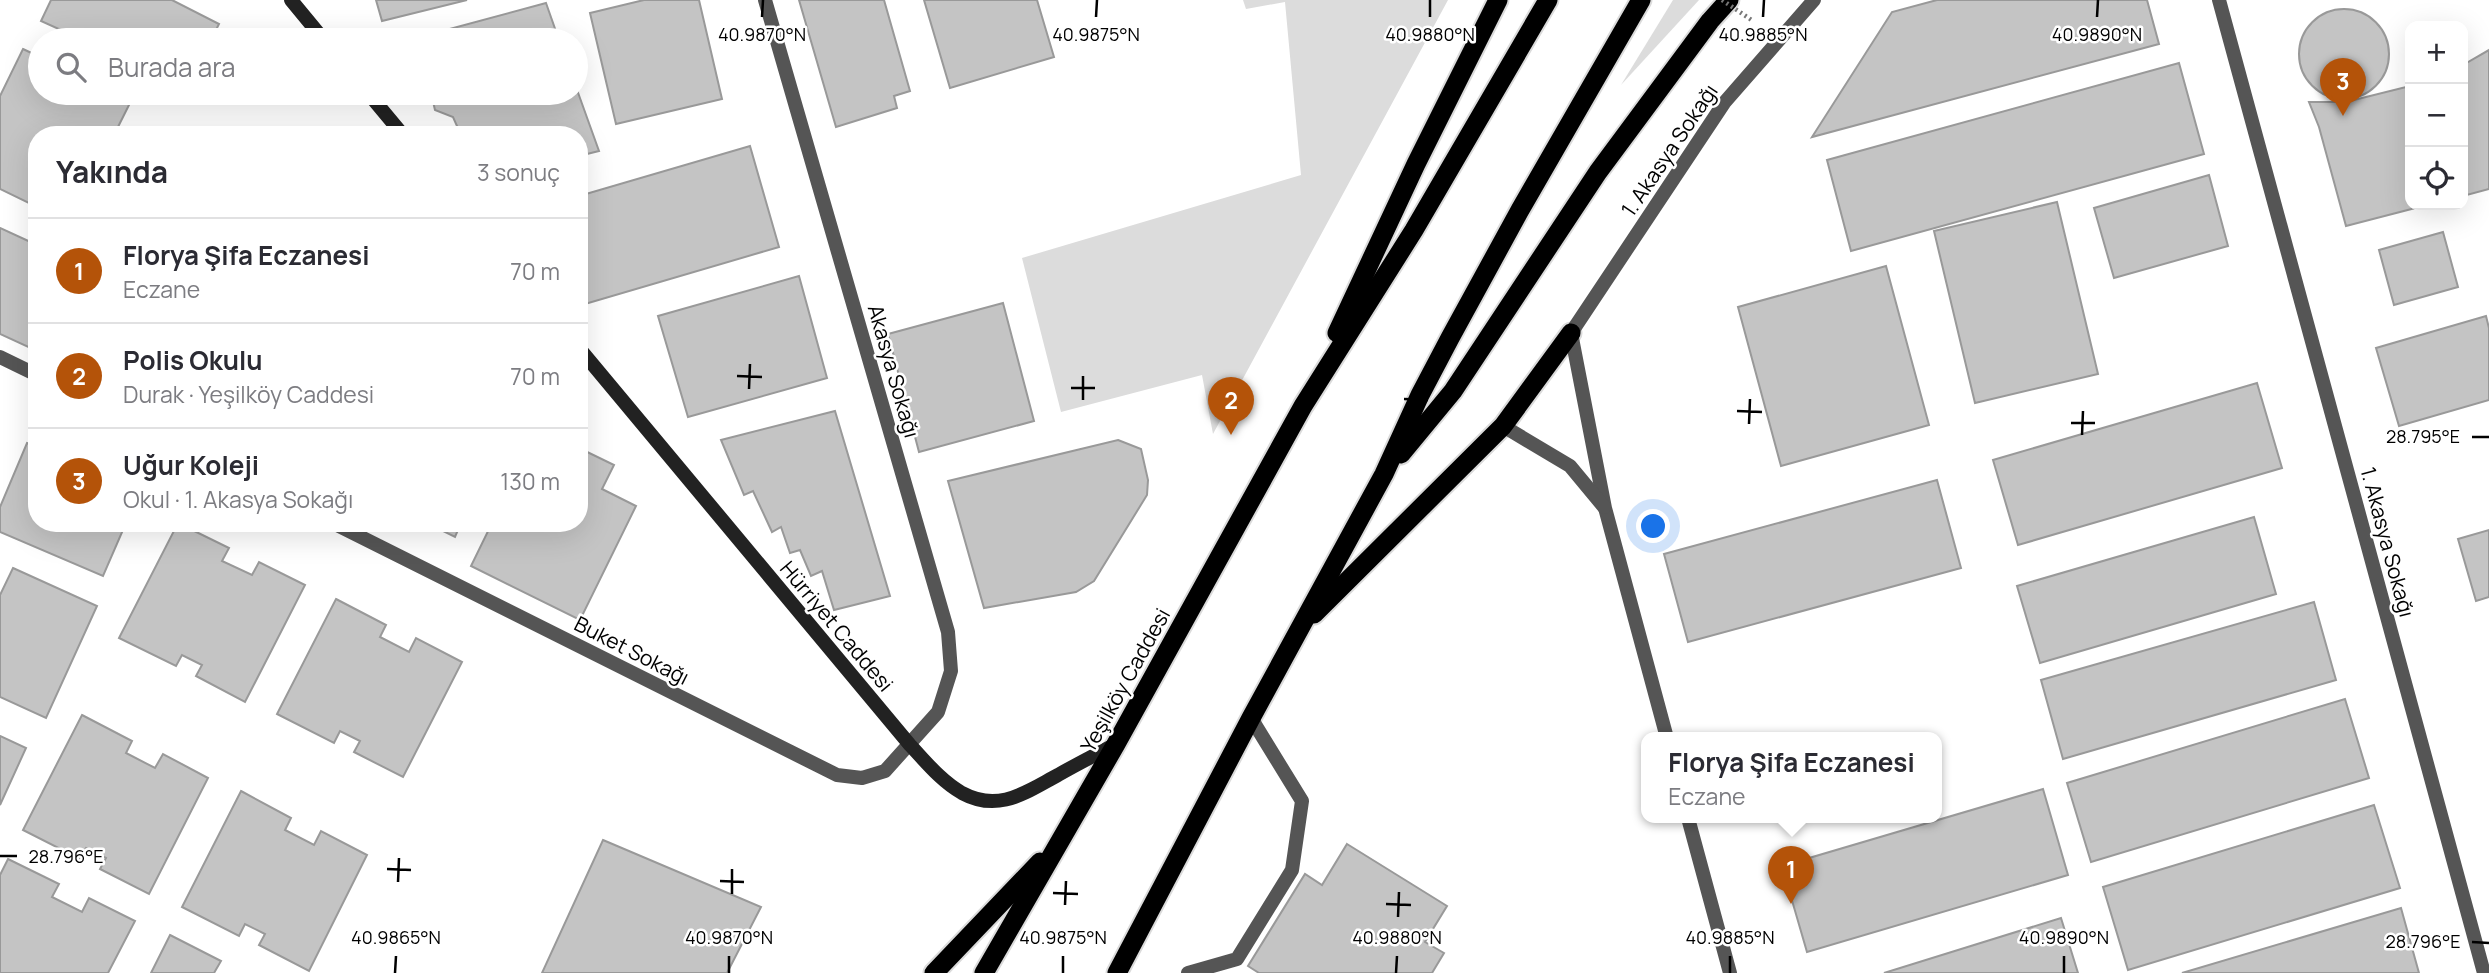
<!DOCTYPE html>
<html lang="tr">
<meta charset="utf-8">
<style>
:root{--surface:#fff;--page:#f2f2f3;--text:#2b2b33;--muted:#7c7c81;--line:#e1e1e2;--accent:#b45309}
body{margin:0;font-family:Manrope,sans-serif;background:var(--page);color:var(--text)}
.controls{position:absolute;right:21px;top:21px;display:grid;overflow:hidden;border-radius:14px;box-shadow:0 7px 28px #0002}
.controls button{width:63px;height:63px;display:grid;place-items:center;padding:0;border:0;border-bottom:2px solid var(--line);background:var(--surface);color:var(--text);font:35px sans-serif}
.you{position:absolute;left:1654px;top:527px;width:24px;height:24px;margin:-18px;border:5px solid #fff;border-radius:50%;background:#1a73e8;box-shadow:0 0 0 10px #1a73e833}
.badge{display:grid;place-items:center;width:46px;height:46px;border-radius:50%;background:var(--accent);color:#fff;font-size:23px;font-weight:700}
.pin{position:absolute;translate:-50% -58px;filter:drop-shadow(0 2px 4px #0008)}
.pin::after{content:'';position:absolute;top:37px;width:24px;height:21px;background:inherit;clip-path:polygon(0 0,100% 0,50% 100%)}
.popup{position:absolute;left:1641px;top:732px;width:301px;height:91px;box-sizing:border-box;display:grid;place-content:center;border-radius:14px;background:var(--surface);filter:drop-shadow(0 2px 5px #0005);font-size:23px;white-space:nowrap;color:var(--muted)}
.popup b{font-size:26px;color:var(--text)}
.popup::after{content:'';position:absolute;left:50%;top:100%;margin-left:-14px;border:14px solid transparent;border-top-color:var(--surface)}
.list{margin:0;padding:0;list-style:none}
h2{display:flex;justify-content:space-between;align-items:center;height:91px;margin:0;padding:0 28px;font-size:30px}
h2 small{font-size:23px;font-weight:400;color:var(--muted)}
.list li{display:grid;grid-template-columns:46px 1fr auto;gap:21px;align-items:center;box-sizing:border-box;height:105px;padding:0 28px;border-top:2px solid var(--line)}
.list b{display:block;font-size:26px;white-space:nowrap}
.list p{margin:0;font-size:23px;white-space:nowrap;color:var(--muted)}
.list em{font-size:23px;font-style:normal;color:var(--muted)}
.icon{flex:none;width:38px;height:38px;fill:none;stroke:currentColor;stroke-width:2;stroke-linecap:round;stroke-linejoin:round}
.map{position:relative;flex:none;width:2489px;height:973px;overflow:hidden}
.search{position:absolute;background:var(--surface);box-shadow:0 7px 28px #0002;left:28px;top:28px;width:560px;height:77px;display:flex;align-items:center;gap:18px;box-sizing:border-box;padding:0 24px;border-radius:38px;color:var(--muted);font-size:26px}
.panel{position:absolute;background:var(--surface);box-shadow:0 7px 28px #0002;left:28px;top:126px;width:560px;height:406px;border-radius:28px}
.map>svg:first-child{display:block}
</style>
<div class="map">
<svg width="2489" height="973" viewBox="0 0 2489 973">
<rect width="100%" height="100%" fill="#fff"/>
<g fill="#dcdcdc">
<path d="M1243 0H1448L1213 434 1202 375 1061 412 1022 258 1301 175 1285 2 1246 9Z"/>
<path d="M1673 0H1699L1621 85Z"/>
</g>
<g fill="#c4c4c4" stroke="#999" stroke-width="2">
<path d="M51 0H172L219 24 211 40H83L41 21Z"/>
<path d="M376 0H467L382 21Z"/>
<path d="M644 0H699L722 99 616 124 590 13Z"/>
<path d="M799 0H884L910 91 894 96 897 108 836 127Z"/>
<path d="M924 0H1037L1054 57 950 88Z"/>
<path d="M1937 0H2147L2159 44 1812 137 1892 12Z"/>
<path d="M546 3 559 40H421L420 37Z"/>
<circle cx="2344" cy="54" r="45"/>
<path d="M23 49 40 57V93H113L131 101 114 135H37V207L0 189V96Z"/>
<path d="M2489 50V189L2463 196V65Z"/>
<path d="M2179 63 2204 154 1851 251 1827 160Z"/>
<path d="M2410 86V205H2427L2346 226 2319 127 2309 102H2346Z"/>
<path d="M576 87 599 151 579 156V135H461L453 117 435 110 431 93H576Z"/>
<path d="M750 146 779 247 585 304 579 283V196Z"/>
<path d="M2209 175 2228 246 2114 278 2094 208Z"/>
<path d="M2057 202 2098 374 1975 403 1934 231Z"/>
<path d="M0 228 37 245V351L0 334Z"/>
<path d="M2443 232 2458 287 2394 305 2379 250Z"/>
<path d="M1886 266 1929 425 1781 466 1738 307Z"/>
<path d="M799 276 827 378 688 417 658 316Z"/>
<path d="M1003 303 1034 421 919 452 888 334Z"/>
<path d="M2486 316 2489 328V400L2399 426 2376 348Z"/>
<path d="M2257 383 2282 468 2018 545 1993 460Z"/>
<path d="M835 411 890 596 834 610 822 571 811 576 800 550 790 553 781 527 772 532 753 491 744 495 721 440Z"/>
<path d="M1118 440 1141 449 1148 480 1147 495 1094 581 1076 592 984 608 948 481Z"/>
<path d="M27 443 37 447V523H126L103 576 0 532V507Z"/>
<path d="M579 448 614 465 602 489 636 506 580 620 471 566 492 523H579Z"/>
<path d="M1937 480 1961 568 1688 642 1664 554Z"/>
<path d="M2254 517 2276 594 2040 663 2017 586Z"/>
<path d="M178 523 229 548 222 561 252 575 259 562 305 585 245 702 196 676 202 665 182 655 176 666 119 638Z"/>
<path d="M427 523H461L455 537Z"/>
<path d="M2489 530V597L2476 601 2458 539Z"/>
<path d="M13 568 97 606 46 718 0 697V595Z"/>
<path d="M336 599 386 625 380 637 409 652 416 638 462 662 403 777 354 752 360 741 340 731 334 743 277 714Z"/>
<path d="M2314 602 2336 680 2063 759 2041 680Z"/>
<path d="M2345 699 2369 778 2091 862 2067 783Z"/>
<path d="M82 715 132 741 126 753 155 768 163 754 208 778 149 894 100 869 106 858 86 848 80 859 23 830Z"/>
<path d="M0 736 26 748 0 805Z"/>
<path d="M2043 789 2068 875 1807 952 1782 866Z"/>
<path d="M241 791 291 818 285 830 314 845 321 831 367 855 309 971 259 945 265 934 245 924 239 936 182 907Z"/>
<path d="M2374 805 2400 888 2128 970 2103 887Z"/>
<path d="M603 840 761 907 727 973H542Z"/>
<path d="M1347 844 1447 906 1425 942 1444 953 1432 973H1259L1248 966 1305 874 1322 885Z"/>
<path d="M8 859 59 884 52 897 82 912 89 898 135 921 108 973H0V875Z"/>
<path d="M2401 908 2419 973H2182Z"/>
<path d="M2061 918 2078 973H1884Z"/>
<path d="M170 935 221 961 214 973H151Z"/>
</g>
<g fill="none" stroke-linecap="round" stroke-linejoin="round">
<g stroke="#dbdbdb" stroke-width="23">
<g id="trunk">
<path d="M1337 333 1416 164 1498 0"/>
<path d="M1401 454 1453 391 1598 172 1710 21 1729 0"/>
<path d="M1314 614 1503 426 1571 333"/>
<path d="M934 973 1040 862"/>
<path d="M984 973 1116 744 1303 406 1414 230 1548 0"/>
<path d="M1117 973 1251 718 1384 474 1420 395 1450 338 1520 210 1641 0"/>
</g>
</g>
<path stroke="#555" stroke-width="14" d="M1188 973 1237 959 1292 870 1302 801 1251 718"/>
<g stroke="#555" stroke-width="14">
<path d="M2219 0 2484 973"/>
<path d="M1571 333 1724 103 1814 0"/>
<path d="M0 357 37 375"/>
<path d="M333 523 837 775 862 778 885 771 938 712 951 671 948 632 765 0"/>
</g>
<g stroke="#555" stroke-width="14">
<path d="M1571 333 1605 508 1667 738"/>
<path d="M1503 426 1570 466 1604 507"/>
<path d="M1688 818 1730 973"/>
</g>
<g stroke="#222" stroke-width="14">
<path d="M291 0 324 40"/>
<path d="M368 93 403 135"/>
<path d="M579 348 910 745C926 762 941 781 962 793 999 813 1026 792 1058 775 1077 764 1097 754 1116 744"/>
</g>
<use href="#trunk" stroke="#000" stroke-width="19"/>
<path stroke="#777" stroke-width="4.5" stroke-dasharray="2 3.5" stroke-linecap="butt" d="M1722 0 1753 21"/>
</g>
<path fill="none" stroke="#000" stroke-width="2.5" d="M762 17 763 0M1096 17 1097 0M1430 17V0M1763 17 1764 0M2097 17 2098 0M737 376 762 377M1071 388H1095M749 389 750 364M1404 399 1428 400M1083 400V376M1737 411 1762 412M1416 412 1417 387M2071 423H2095M1749 424 1750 399M2082 435 2083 411M2472 437H2489M0 856H17M387 869 411 870M720 881 744 882M398 882 399 858M1053 893 1078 894M732 894V869M1386 904 1411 905M1065 905 1066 881M1398 917 1399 892M2472 942 2489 943M395 973 396 956M729 973V956M1063 973V956M1396 973 1397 956M1730 973V956M2064 973V956"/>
<g text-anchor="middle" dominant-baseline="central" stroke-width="5" stroke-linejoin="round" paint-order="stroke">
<g font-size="21" fill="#000" stroke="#fff">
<text transform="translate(1669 150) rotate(-56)">1. Akasya Sokağı</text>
<text transform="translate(894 371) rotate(74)">Akasya Sokağı</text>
<text transform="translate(2388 542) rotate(75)">1. Akasya Sokağı</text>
<text transform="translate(837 626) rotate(50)">Hürriyet Caddesi</text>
<text transform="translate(632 650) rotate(27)">Buket Sokağı</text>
<text transform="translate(1125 680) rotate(-61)">Yeşilköy Caddesi</text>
</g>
</g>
<g font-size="18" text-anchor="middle" fill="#000" stroke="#fff" stroke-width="5" stroke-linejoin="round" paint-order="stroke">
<text x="762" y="41">40.9870°N</text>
<text x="1096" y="41">40.9875°N</text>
<text x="1430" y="41">40.9880°N</text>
<text x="1763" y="41">40.9885°N</text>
<text x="2097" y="41">40.9890°N</text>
<text x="2423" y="443">28.795°E</text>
<text x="66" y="863">28.796°E</text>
<text x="396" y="944">40.9865°N</text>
<text x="729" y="944">40.9870°N</text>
<text x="1063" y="944">40.9875°N</text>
<text x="1397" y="944">40.9880°N</text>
<text x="1730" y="944">40.9885°N</text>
<text x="2064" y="944">40.9890°N</text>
<text x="2423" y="948">28.796°E</text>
</g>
</svg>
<div class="controls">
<button>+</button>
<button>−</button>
<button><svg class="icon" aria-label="locate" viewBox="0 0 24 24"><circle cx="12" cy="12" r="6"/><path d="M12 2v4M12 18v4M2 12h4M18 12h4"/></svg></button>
</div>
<div class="you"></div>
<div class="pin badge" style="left:1791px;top:904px">1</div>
<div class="popup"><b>Florya Şifa Eczanesi</b>Eczane</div>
<div class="pin badge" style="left:1231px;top:435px">2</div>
<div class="pin badge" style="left:2343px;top:116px">3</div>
<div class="search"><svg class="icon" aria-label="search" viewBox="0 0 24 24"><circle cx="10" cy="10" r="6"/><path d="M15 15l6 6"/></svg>Burada ara</div>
<section class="panel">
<h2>Yakında<small>3 sonuç</small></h2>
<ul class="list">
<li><span class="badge">1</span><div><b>Florya Şifa Eczanesi</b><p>Eczane</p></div><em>70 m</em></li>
<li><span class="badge">2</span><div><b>Polis Okulu</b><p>Durak · Yeşilköy Caddesi</p></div><em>70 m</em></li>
<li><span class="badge">3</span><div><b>Uğur Koleji</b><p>Okul · 1. Akasya Sokağı</p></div><em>130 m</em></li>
</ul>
</section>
</div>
